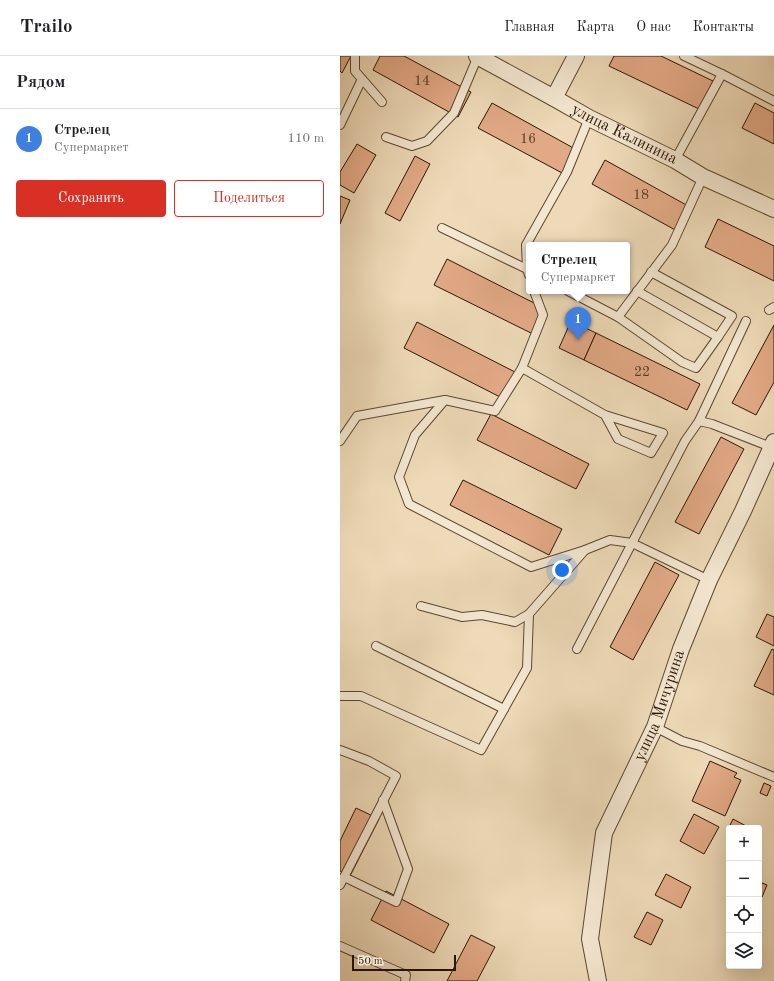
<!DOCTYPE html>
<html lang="ru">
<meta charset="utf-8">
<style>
:root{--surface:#fff;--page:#f2f2f2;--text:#202124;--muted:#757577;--line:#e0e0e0;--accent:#d93025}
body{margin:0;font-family:"Old Standard TT",serif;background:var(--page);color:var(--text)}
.controls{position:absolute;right:12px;bottom:12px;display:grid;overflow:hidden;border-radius:4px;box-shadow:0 4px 16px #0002}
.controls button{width:36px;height:36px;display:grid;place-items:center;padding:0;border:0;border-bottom:1px solid var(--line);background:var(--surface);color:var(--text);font:20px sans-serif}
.scale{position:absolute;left:12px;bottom:10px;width:104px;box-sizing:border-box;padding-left:4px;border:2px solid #2b1602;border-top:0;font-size:11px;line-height:14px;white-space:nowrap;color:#2b1602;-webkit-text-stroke:3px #f4e7d1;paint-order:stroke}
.you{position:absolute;left:222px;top:514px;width:14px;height:14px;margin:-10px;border:3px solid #fff;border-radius:50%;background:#1a73e8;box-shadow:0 0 0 6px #1a73e833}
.badge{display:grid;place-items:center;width:26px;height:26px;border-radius:50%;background:var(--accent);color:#fff;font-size:13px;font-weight:700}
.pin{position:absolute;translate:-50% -33px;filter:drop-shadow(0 1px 2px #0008)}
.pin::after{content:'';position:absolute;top:21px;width:14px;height:12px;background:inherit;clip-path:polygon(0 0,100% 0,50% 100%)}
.popup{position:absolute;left:186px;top:186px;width:104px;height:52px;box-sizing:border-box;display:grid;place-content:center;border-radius:4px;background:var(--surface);filter:drop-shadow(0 1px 3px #0005);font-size:13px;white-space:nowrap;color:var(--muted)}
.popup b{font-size:15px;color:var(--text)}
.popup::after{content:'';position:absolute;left:50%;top:100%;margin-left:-8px;border:8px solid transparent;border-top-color:var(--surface)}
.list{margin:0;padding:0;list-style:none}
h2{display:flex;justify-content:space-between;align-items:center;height:52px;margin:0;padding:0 16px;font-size:17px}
h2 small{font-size:13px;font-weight:400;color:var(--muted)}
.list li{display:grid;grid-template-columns:26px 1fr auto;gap:12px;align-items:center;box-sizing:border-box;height:60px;padding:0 16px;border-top:1px solid var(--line)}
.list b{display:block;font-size:15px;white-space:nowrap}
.list p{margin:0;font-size:13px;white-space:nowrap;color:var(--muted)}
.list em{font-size:13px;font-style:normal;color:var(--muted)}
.actions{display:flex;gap:8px;padding:12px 16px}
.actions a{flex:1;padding:9px 0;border:1px solid var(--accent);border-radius:4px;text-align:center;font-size:14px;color:var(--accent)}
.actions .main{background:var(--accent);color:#fff}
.icon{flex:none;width:22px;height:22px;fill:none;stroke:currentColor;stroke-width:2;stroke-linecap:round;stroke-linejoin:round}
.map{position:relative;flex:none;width:434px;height:925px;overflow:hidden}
header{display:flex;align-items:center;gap:24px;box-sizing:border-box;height:56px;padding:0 20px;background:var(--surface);border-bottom:1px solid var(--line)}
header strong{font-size:19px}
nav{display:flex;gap:22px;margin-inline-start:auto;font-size:14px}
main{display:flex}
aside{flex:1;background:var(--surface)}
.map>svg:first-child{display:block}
</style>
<header>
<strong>Trailo</strong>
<nav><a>Главная</a><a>Карта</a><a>О нас</a><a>Контакты</a></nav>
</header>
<main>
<aside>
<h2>Рядом<small></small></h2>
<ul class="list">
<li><span class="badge" style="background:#3f7fe0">1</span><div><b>Стрелец</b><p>Супермаркет</p></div><em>110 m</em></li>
</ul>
<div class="actions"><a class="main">Сохранить</a><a>Поделиться</a></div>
</aside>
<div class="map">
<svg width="434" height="925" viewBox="0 0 434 925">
<rect width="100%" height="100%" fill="#eedab8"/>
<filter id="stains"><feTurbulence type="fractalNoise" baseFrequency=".005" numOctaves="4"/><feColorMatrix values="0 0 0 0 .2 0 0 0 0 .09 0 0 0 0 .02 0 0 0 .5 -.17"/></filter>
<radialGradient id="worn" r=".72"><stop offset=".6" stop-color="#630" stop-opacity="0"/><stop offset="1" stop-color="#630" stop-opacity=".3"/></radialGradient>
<g fill="#e2a986" stroke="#2b1602">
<path d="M0 0H11L2 17 0 15Z"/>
<path d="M40 0H64L131 36 118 61 33 14Z"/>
<path d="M274 0H321L373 25 359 53 269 10Z"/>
<path d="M152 47 237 94 224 118 138 72Z"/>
<path d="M415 47 434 57V88L402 72Z"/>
<path d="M17 88 36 99 14 137 0 129V116Z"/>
<path d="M75 100 90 108 60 165 45 157Z"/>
<path d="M265 104 350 151 337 175 252 128Z"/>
<path d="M0 140 10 144 0 168Z"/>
<path d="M378 163 434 190V225L365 191Z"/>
<path d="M107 203 206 253 193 278 94 229Z"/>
<path d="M231 265 256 277 244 304 219 292Z"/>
<path d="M77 266 175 316 162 342 64 292Z"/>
<path d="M434 269V326L416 359 392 347Z"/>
<path d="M256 277 360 328 347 354 244 304Z"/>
<path d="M151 358 249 408 236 433 137 384Z"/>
<path d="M381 381 404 393 359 478 335 466Z"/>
<path d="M123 424 222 473 209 499 110 449Z"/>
<path d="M315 506 339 519 293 604 270 591Z"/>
<path d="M427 558 434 561V590L416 581Z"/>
<path d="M432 593 434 594V639L414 630Z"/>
<path d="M370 705 397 717 394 721 401 724 385 760 352 745Z"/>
<path d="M424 727 431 730 427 740 420 737Z"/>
<path d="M16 752 39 763 10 820 0 815V785Z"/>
<path d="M354 758 379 771 364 798 340 785Z"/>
<path d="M393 763 406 770 405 772 389 771Z"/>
<path d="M326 818 351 831 341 852 315 839Z"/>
<path d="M422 827 427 829 422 841 419 839V834Z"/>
<path d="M46 835 109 868 94 897 31 864Z"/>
<path d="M307 856 323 864 311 889 294 881Z"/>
<path d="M131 879 155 891 137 925H107Z"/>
</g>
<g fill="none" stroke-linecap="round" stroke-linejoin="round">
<g stroke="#5c4730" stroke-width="10">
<g id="service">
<path d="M15 0V15L42 46"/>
<path d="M382 18 434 45"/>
<path d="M0 69 22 23"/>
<path d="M46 81 72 90 87 85 114 57 138 0"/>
<path d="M335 104 382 18 344 0"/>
<path d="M102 172 189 214"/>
<path d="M189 219 187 213 186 189 227 116 249 62"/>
<path d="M194 235 203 259 182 312 155 355 105 344 75 379 59 421 69 448 191 511 245 494"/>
<path d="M228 235 278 261 332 189 363 121"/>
<path d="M297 235 378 281 392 260 311 216"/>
<path d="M429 254 434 251"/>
<path d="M278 261 342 306 356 312 378 281"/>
<path d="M182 312 265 359 323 377 311 397 278 383 265 359"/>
<path d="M359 365 406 265"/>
<path d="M0 385 17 360 105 344"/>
<path d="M81 550 122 561 142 559 175 566 189 558 245 494 270 484 292 487 369 524"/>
<path d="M36 590 164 653"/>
<path d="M237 593 345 385 359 365 372 368 431 391"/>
<path d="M0 640H21L141 694 187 612 189 558"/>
<path d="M315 671 342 685 360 690 434 721"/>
<path d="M0 694 29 705 56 720 0 829"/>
<path d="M4 821 56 846 68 813 43 744"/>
<path d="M0 890 66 919 65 925"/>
</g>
</g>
<g stroke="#5c4730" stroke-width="18">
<g id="minor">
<path id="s1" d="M137 0 214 42 249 62 335 104 363 121 434 153"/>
<path d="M214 42 236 0"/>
<path id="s2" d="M258 925 250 883 264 777 315 671 341 593 369 524 403 455 434 386"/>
</g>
</g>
<use href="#service" stroke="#f4e7d1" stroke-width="8"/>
<use href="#minor" stroke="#f4e7d1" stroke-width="16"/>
</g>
<g text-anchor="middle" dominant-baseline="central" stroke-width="3" stroke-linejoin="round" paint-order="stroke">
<g font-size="14" fill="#593b23">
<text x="82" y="25">14</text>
<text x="188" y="83">16</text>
<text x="301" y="139">18</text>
<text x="302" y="316">22</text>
</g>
<g font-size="16" fill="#2b1602" stroke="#f4e7d1">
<text stroke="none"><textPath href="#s1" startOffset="167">улица Калинина</textPath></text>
<text stroke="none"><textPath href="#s2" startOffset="289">улица Мичурина</textPath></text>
</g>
</g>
<rect width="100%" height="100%" filter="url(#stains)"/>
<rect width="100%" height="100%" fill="url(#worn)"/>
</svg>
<div class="controls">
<button>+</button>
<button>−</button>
<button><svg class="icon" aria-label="locate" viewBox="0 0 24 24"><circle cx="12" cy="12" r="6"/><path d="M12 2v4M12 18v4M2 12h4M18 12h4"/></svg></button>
<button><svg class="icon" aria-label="layers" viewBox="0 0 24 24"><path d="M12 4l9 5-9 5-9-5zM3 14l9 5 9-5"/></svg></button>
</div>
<div class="scale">50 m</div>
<div class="you"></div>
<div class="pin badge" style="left:238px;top:284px;background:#3f7fe0">1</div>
<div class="popup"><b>Стрелец</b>Супермаркет</div>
</div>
</main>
